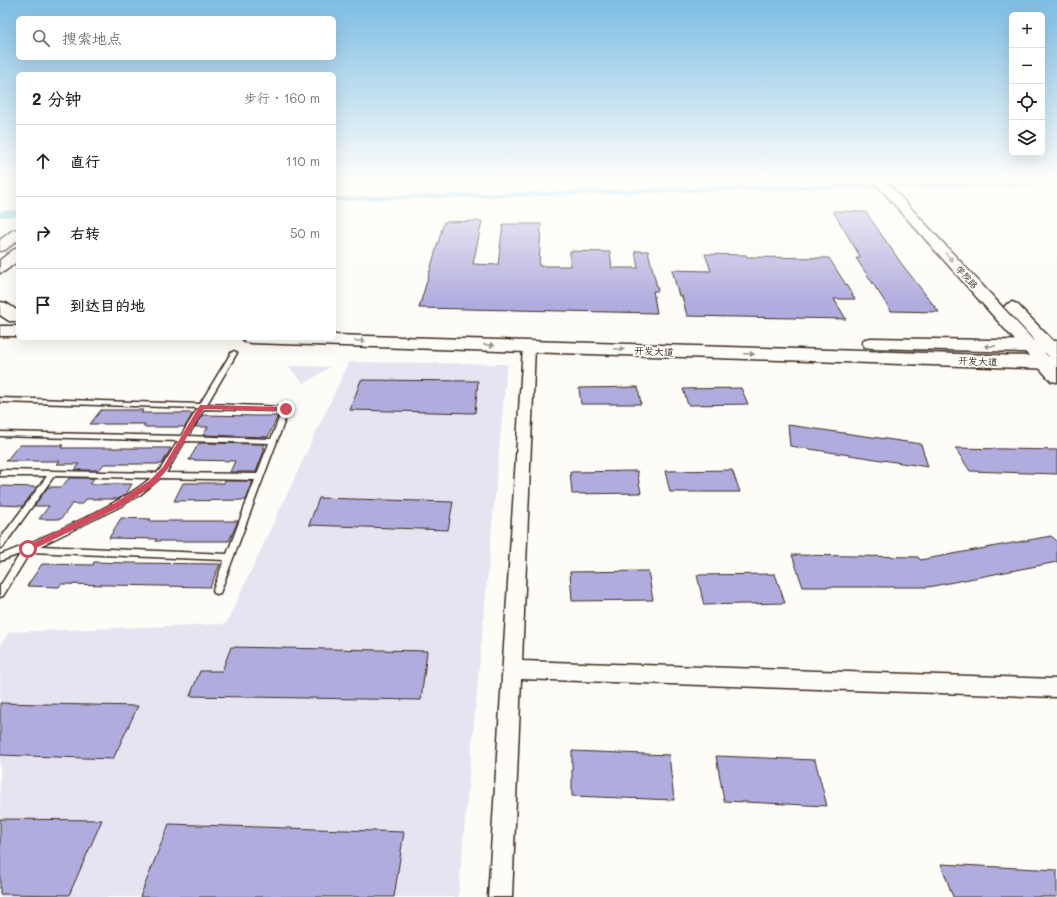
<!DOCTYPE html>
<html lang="zh">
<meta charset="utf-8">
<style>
:root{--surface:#fff;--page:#f6f6f6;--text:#222;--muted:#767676;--line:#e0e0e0}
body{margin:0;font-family:Mali,"LXGW WenKai TC",sans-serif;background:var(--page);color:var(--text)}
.controls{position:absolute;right:12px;top:12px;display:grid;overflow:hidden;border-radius:6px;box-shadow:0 4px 16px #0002}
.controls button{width:36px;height:36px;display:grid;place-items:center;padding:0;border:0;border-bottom:1px solid var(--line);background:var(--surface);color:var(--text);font:20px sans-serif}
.stop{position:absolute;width:12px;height:12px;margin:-9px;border:3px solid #d1495b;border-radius:50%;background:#fff}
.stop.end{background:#d1495b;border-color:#fff;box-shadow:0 1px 4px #0008}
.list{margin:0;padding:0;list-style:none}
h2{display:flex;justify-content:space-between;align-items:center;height:52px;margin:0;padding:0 16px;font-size:17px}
h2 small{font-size:13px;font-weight:400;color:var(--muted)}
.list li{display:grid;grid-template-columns:26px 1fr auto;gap:12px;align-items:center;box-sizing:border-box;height:72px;padding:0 16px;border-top:1px solid var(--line)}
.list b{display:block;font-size:15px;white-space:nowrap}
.list em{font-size:13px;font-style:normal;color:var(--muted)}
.icon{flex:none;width:22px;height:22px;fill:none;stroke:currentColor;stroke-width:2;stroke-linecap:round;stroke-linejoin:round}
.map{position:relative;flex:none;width:1057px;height:897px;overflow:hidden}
.search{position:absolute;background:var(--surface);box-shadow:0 4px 16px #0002;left:16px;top:16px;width:320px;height:44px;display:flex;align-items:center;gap:10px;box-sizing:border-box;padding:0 14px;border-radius:6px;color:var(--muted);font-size:15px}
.panel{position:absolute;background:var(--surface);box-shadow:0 4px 16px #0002;left:16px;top:72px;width:320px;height:268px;border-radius:6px}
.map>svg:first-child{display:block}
</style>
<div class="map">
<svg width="1057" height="897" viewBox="0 0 1057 897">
<rect width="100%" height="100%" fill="#fdfcf7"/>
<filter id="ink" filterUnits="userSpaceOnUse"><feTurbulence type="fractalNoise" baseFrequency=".025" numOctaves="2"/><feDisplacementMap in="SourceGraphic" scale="8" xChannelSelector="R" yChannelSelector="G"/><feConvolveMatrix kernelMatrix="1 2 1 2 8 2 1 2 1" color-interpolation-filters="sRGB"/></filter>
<g filter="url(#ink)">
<g fill="#e6e4f0">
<path d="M349 362 507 364 458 897H0V646L9 632 226 624Z"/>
<path d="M288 366 330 367 304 384Z"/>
</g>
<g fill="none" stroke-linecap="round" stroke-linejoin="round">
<g fill="#7ecbdd" fill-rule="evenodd">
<path d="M1057 182V186L761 190 334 201V197L761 186Z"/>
<path d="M18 210V216L0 217V211Z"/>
</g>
</g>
<g fill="#b1acde" stroke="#3b2a1e">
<path d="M833 211 866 212 901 263 939 312 891 311 856 258H861Z"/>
<path d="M482 221 473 264 498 265 503 224H541L539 266H570V251L610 252 612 268H638L635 251H648L658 291H653L657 313 419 308 444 222Z"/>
<path d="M705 254 746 255 747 257 829 258 855 299H834L846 319 687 316 682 296H679L672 270 711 271Z"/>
<path d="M361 380 478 381 475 413 350 410Z"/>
<path d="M638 387 641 404H581L579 388Z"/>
<path d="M741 388 748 404 688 405 683 389Z"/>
<path d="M101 410H143L141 413H193L185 427H143L145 424H90Z"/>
<path d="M202 415 256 416H278L268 437 203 435 208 427H195Z"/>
<path d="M788 425 921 444 928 467 790 446Z"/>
<path d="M199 443 265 444 263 448H265L256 472H230L235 461 189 460Z"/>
<path d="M19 445H63L61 448H171L162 464H104L99 470H75L79 464H57L60 461H6Z"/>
<path d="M955 448 1057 450V474L970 471Z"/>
<path d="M732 470 740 492H670L665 471Z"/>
<path d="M637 471 641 493 572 494 570 472Z"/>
<path d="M69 478H94L90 484H132L126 494 118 499H86L83 504H72L61 519H39L49 506H34L48 487H62Z"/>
<path d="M225 481H253L246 500 174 501 183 483H224Z"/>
<path d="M0 486 37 487 23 506 0 505Z"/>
<path d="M319 498 453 502 448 530 309 525Z"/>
<path d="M121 518 151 519 149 521H238L229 541H155L157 539 109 538Z"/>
<path d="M1051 536 1057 541V562L928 587H803L792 555 918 557 920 560Z"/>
<path d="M94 562 125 563 220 564 210 587 61 584 59 587 27 586 42 564 93 565Z"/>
<path d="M648 571 653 600 572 601 570 572Z"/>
<path d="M775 574 785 603 704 605 697 575Z"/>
<path d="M231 647 427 651 421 700 190 696 200 671H222Z"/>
<path d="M0 703 138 706 113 759 0 755Z"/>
<path d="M572 751 669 755 674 800 572 796Z"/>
<path d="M716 756 815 760 827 806 724 801Z"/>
<path d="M0 819 102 820 69 895 0 894Z"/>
<path d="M169 824 404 832 394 897H140Z"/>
<path d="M941 864 1057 870V897H953Z"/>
</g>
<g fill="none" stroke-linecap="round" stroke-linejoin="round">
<g stroke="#3b2a1e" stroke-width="3">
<path id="service" d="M234 351 237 353 207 404 286 407 289 409 220 593 217 594 214 593 213 590 224 560 30 552 3 596 0 597V586L20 554 0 561V555C29 544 57 531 85 518 108 506 131 495 151 478L54 476 3 547 0 548V539L47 476H0V470L157 473 162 467 178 441 0 436V432L181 436 198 408 0 402V398L200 404 231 353ZM204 409 282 411 271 439 188 436ZM185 441 269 443 257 474 166 473ZM160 478 255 480 227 554 40 546 121 506 141 494Z"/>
</g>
<g stroke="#3b2a1e" stroke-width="3">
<path id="minor" d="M529 343 533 345 535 347 522 661 1057 679V697L521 679 512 897H488L523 347 525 345Z"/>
</g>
<g stroke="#3b2a1e" stroke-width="3">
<g id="secondary">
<path d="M871 178H883L1057 366V382L1051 381Z"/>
<path d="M1012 302 1017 304 1057 345V360L1051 359 1007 310 1004 307 1007 304Z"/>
</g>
</g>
<g stroke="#3b2a1e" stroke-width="3">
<g id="primary">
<path d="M18 229V240L5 250 0 251V240L13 230Z"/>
<path d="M18 248V261L5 271 0 273V260L13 250Z"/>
<path d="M0 302 6 303 18 311V321H9L0 315Z"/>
<rect x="0" y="326" width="18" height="10"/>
<path d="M334 335 1057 357V369L251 343 245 342 242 338H334Z"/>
<path d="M871 338 1057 341V353L871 348 865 347 862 343 865 339Z"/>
</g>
</g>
<use href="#service" fill="#fdfcf7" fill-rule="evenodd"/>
<use href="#minor" fill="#fdfcf7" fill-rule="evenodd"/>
<use href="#secondary" fill="#fdfcf7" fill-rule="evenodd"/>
<use href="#primary" fill="#fdfcf7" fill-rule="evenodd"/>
</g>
<defs><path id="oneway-solid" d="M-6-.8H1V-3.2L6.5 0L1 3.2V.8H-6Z"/></defs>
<g fill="#9c938a">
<use href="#oneway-solid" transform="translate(949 257) rotate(48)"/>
<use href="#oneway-solid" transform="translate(360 341) rotate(2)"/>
<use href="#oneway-solid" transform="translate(489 345) rotate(2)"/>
<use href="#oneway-solid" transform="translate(990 346) rotate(-179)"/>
<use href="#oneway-solid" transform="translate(619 349) rotate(2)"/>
<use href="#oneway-solid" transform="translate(749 354) rotate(2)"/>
</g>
</g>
<linearGradient id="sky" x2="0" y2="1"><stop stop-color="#7dbde4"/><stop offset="0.59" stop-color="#fefefb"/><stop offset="1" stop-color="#fefefb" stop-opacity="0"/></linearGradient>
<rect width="1057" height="303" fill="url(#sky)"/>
<path fill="#d1495b" d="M200 405 286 407 289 409 286 411 204 409 167 470 154 485 120 507 30 551H25V547L115 503 149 481 163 467Z"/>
<g text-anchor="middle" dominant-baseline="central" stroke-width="3.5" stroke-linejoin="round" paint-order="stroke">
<g font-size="9" fill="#3b2a1e" stroke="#fdfcf7">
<text transform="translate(967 277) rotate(48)">学院路</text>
</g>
<g font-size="10" fill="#3b2a1e" stroke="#fdfcf7">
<text transform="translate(654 351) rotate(3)">开发大道</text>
<text transform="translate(978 361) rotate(2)">开发大道</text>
</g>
</g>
</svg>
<div class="controls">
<button>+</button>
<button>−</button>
<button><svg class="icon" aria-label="locate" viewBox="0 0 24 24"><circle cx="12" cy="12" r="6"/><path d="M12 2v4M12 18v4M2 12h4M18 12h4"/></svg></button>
<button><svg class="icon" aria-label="layers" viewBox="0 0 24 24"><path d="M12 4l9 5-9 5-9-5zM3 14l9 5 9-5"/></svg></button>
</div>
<div class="stop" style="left:28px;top:549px"></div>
<div class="stop end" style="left:286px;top:409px"></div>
<div class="search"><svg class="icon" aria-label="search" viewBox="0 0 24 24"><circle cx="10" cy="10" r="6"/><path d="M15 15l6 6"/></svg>搜索地点</div>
<section class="panel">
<h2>2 分钟<small>步行 · 160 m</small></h2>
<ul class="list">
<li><svg class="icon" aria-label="ahead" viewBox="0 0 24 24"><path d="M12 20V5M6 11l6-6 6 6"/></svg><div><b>直行</b></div><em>110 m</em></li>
<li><svg class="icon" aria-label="right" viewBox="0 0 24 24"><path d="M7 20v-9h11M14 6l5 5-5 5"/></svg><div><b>右转</b></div><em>50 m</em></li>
<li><svg class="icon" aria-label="arrive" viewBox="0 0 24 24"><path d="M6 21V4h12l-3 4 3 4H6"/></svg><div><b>到达目的地</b></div></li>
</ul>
</section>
</div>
